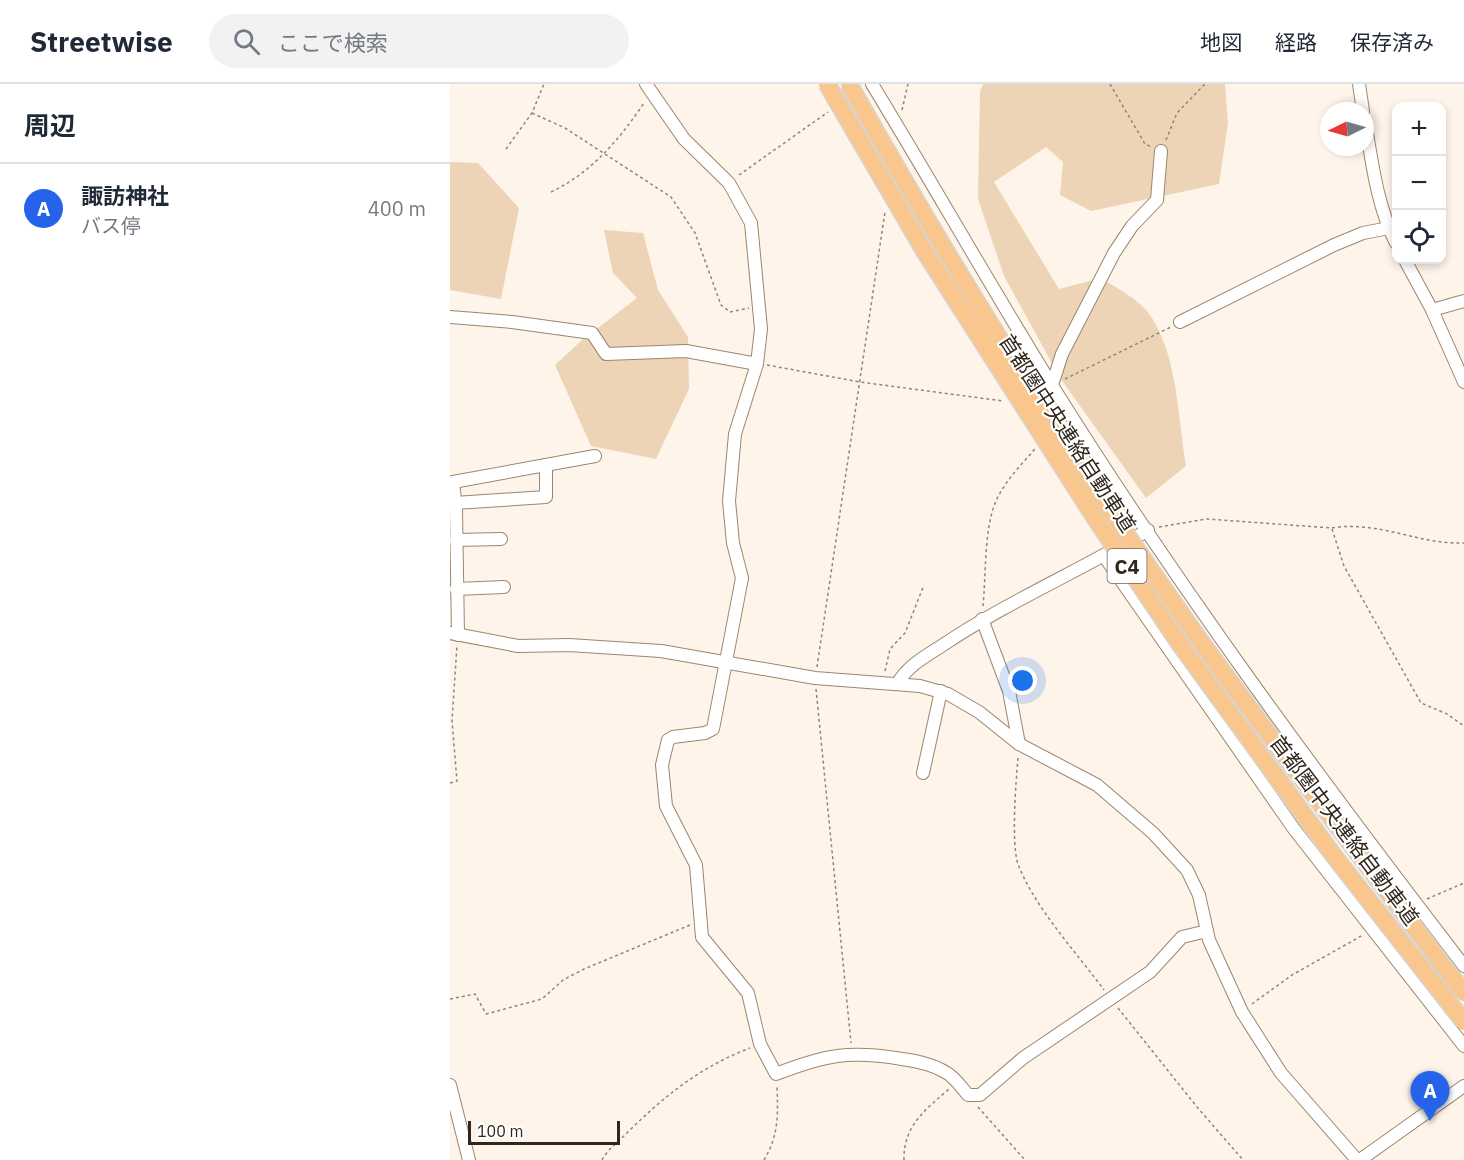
<!DOCTYPE html>
<html lang="ja">
<meta charset="utf-8">
<style>
:root{--surface:#fff;--page:#f2f2f3;--text:#1f2937;--muted:#747a83;--line:#e0e1e3;--accent:#2563eb}
body{margin:0;font-family:"IBM Plex Sans","Noto Sans JP",sans-serif;background:var(--page);color:var(--text)}
.controls{position:absolute;right:18px;top:18px;display:grid;overflow:hidden;border-radius:12px;box-shadow:0 3px 9px #0003}
.controls button{width:54px;height:54px;display:grid;place-items:center;padding:0;border:0;border-bottom:2px solid var(--line);background:var(--surface);color:var(--text);font:30px sans-serif}
.compass{position:absolute;left:870px;top:18px;width:54px;height:54px;border-radius:50%;background:var(--surface);box-shadow:0 3px 9px #0003;rotate:265deg}
.scale{position:absolute;left:18px;bottom:15px;width:152px;box-sizing:border-box;padding-left:6px;border:3px solid #2f261c;border-top:0;font-size:16px;line-height:21px;white-space:nowrap;color:#2f261c;-webkit-text-stroke:4px #fff;paint-order:stroke}
.you{position:absolute;left:573px;top:597px;width:21px;height:21px;margin:-15px;border:4px solid #fff;border-radius:50%;background:#1a73e8;box-shadow:0 0 0 9px #1a73e833}
.badge{display:grid;place-items:center;width:39px;height:39px;border-radius:50%;background:var(--accent);color:#fff;font-size:20px;font-weight:700}
.pin{position:absolute;translate:-50% -50px;filter:drop-shadow(0 2px 3px #0008)}
.pin::after{content:'';position:absolute;top:32px;width:21px;height:18px;background:inherit;clip-path:polygon(0 0,100% 0,50% 100%)}
.list{margin:0;padding:0;list-style:none}
h2{display:flex;justify-content:space-between;align-items:center;height:78px;margin:0;padding:0 24px;font-size:26px}
h2 small{font-size:20px;font-weight:400;color:var(--muted)}
.list li{display:grid;grid-template-columns:39px 1fr auto;gap:18px;align-items:center;box-sizing:border-box;height:90px;padding:0 24px;border-top:2px solid var(--line)}
.list b{display:block;font-size:22px;white-space:nowrap}
.list p{margin:0;font-size:20px;white-space:nowrap;color:var(--muted)}
.list em{font-size:20px;font-style:normal;color:var(--muted)}
.icon{flex:none;width:33px;height:33px;fill:none;stroke:currentColor;stroke-width:2;stroke-linecap:round;stroke-linejoin:round}
.map{position:relative;flex:none;width:1014px;height:1076px;overflow:hidden}
header{display:flex;align-items:center;gap:36px;box-sizing:border-box;height:84px;padding:0 30px;background:var(--surface);border-bottom:2px solid var(--line)}
header strong{font-size:28px}
nav{display:flex;gap:33px;margin-inline-start:auto;font-size:21px}
.search{width:420px;height:54px;background:var(--page);display:flex;align-items:center;gap:15px;box-sizing:border-box;padding:0 21px;border-radius:33px;color:var(--muted);font-size:22px}
main{display:flex}
aside{flex:1;background:var(--surface)}
.map>svg:first-child{display:block}
</style>
<header>
<strong>Streetwise</strong>
<div class="search"><svg class="icon" aria-label="search" viewBox="0 0 24 24"><circle cx="10" cy="10" r="6"/><path d="M15 15l6 6"/></svg>ここで検索</div>
<nav><a>地図</a><a>経路</a><a>保存済み</a></nav>
</header>
<main>
<aside>
<h2>周辺<small></small></h2>
<ul class="list">
<li><span class="badge">A</span><div><b>諏訪神社</b><p>バス停</p></div><em>400 m</em></li>
</ul>
</aside>
<div class="map">
<svg width="1014" height="1076" viewBox="0 0 1014 1076">
<rect width="100%" height="100%" fill="#fef4ea"/>
<g fill="#eed4b6">
<path d="M533 0H775L778 39 769 100 641 127 610 111 613 78 596 63 544 98 609 205 651 194C668 205 691 216 702 234 728 276 728 334 736 382L696 414 610 294 554 192 528 115 530 8Z"/>
<path d="M0 78 28 79 69 124 51 215 0 206Z"/>
<path d="M154 146 193 149 208 206 238 253 239 305 206 375 141 362 105 281 131 257 187 214 163 189Z"/>
</g>
<g fill="none" stroke-linecap="round" stroke-linejoin="round">
<g stroke="#9c866d" stroke-width="14">
<g id="minor">
<path d="M196 0 234 55 279 99 301 139 311 245 307 280 285 350 279 417 283 459 292 494 263 645 255 649 223 653 218 656 212 681 216 722 246 781 252 853 298 909 310 960 326 990C375 971 399 966 452 975 467 977 482 980 495 988 504 992 511 1003 518 1011H530L573 974 700 888 732 853 757 847"/>
<path d="M422 0C483 100 541 203 603 303 728 503 870 695 1014 882"/>
<path d="M909 0 913 27"/>
<path d="M915 37C922 78 927 122 946 159"/>
<path d="M955 176 982 226 1014 298"/>
<path d="M982 226 1014 217"/>
<path d="M0 233 62 238 142 249 156 270 236 267 307 280"/>
<path d="M730 238 884 161 913 149 939 144"/>
<path d="M602 301 612 270 664 169 682 142 707 116 711 67"/>
<path d="M5 419 96 413V381"/>
<path d="M6 456 51 455"/>
<path d="M654 472 844 745 1014 962"/>
<path d="M6 505 54 503"/>
<path d="M532 535 559 607 569 660"/>
<path d="M0 549 68 562 119 561 211 567 365 594 470 602 498 610 529 628 569 660 647 701 703 749 737 786 749 811 759 856 792 928 831 989 907 1076"/>
<path d="M8 551 6 425 3 398 145 372"/>
<path d="M447 600C459 580 478 571 496 559 561 516 632 486 698 446"/>
<path d="M473 689 491 607"/>
<path d="M0 1001 19 1076"/>
<path d="M910 1076 1014 1002"/>
</g>
</g>
<g stroke="#8f857b" stroke-width="1.5" stroke-dasharray="3 3" stroke-linecap="butt">
<path d="M660 0 695 60 702 63"/>
<path d="M452 26 458 0"/>
<path d="M82 29 115 44 221 113 245 149 271 221 280 228 299 224"/>
<path d="M716 56 727 29 755 0"/>
<path d="M56 65 82 29 94 0"/>
<path d="M289 91 378 28"/>
<path d="M101 108C141 89 169 56 194 19"/>
<path d="M317 281 410 298 553 317"/>
<path d="M615 295 721 243"/>
<path d="M709 443 757 435 882 444C928 436 969 461 1014 459"/>
<path d="M882 445 894 482 971 619 997 630 1014 642"/>
<path d="M533 522C536 492 534 444 546 417 555 397 571 381 585 365"/>
<path d="M367 583 435 128"/>
<path d="M435 587 440 565 455 549 474 501"/>
<path d="M366 605 401 959"/>
<path d="M568 674C566 697 561 759 568 780 584 823 627 869 654 906"/>
<path d="M0 699 7 697 2 637 7 561"/>
<path d="M977 815 1014 799"/>
<path d="M0 915 25 910 36 930 92 915 113 896 134 885 240 841"/>
<path d="M802 920 842 891 913 851"/>
<path d="M668 924 747 1023 793 1076"/>
<path d="M528 1023 575 1076"/>
<path d="M152 1076C158 1065 169 1057 178 1048 214 1012 252 982 300 964"/>
<path d="M314 1076C329 1051 328 1030 327 1002"/>
<path d="M454 1076C453 1042 476 1025 499 1005"/>
</g>
<use href="#minor" stroke="#fff" stroke-width="12"/>
<g stroke="#d5d4d2" stroke-width="19" stroke-linecap="butt">
<g id="highway-bridge">
<path d="M377 0 475 168 645 434 729 559 884 772 1014 938"/>
<path d="M399 0C504 187 622 376 746 551 833 672 924 790 1014 909"/>
</g>
</g>
<use href="#highway-bridge" stroke="#f9c78d" stroke-width="16"/>
</g>
<g text-anchor="middle" dominant-baseline="central" stroke-width="4.5" stroke-linejoin="round" paint-order="stroke">
<rect fill="#fff" stroke="#6d6760" stroke-width="1.5" x="657.5" y="465" width="39" height="34" rx="4.5"/>
<g font-size="20" font-weight="bold" fill="#2f261c">
<text x="677" y="482">C4</text>
</g>
<g font-size="21" fill="#2f261c" stroke="#fff">
<text transform="translate(618 349) rotate(57)">首都圏中央連絡自動車道</text>
<text transform="translate(895 746) rotate(53)">首都圏中央連絡自動車道</text>
</g>
</g>
</svg>
<div class="controls">
<button>+</button>
<button>−</button>
<button><svg class="icon" aria-label="locate" viewBox="0 0 24 24"><circle cx="12" cy="12" r="6"/><path d="M12 2v4M12 18v4M2 12h4M18 12h4"/></svg></button>
</div>
<svg class="compass" viewBox="-18 -18 36 36"><path d="M0-13l5 13h-10z" fill="#e53935"/><path d="M0 13l5-13h-10z" fill="#747a83"/></svg>
<div class="scale">100 m</div>
<div class="you"></div>
<div class="pin badge" style="left:980px;top:1037px">A</div>
</div>
</main>
